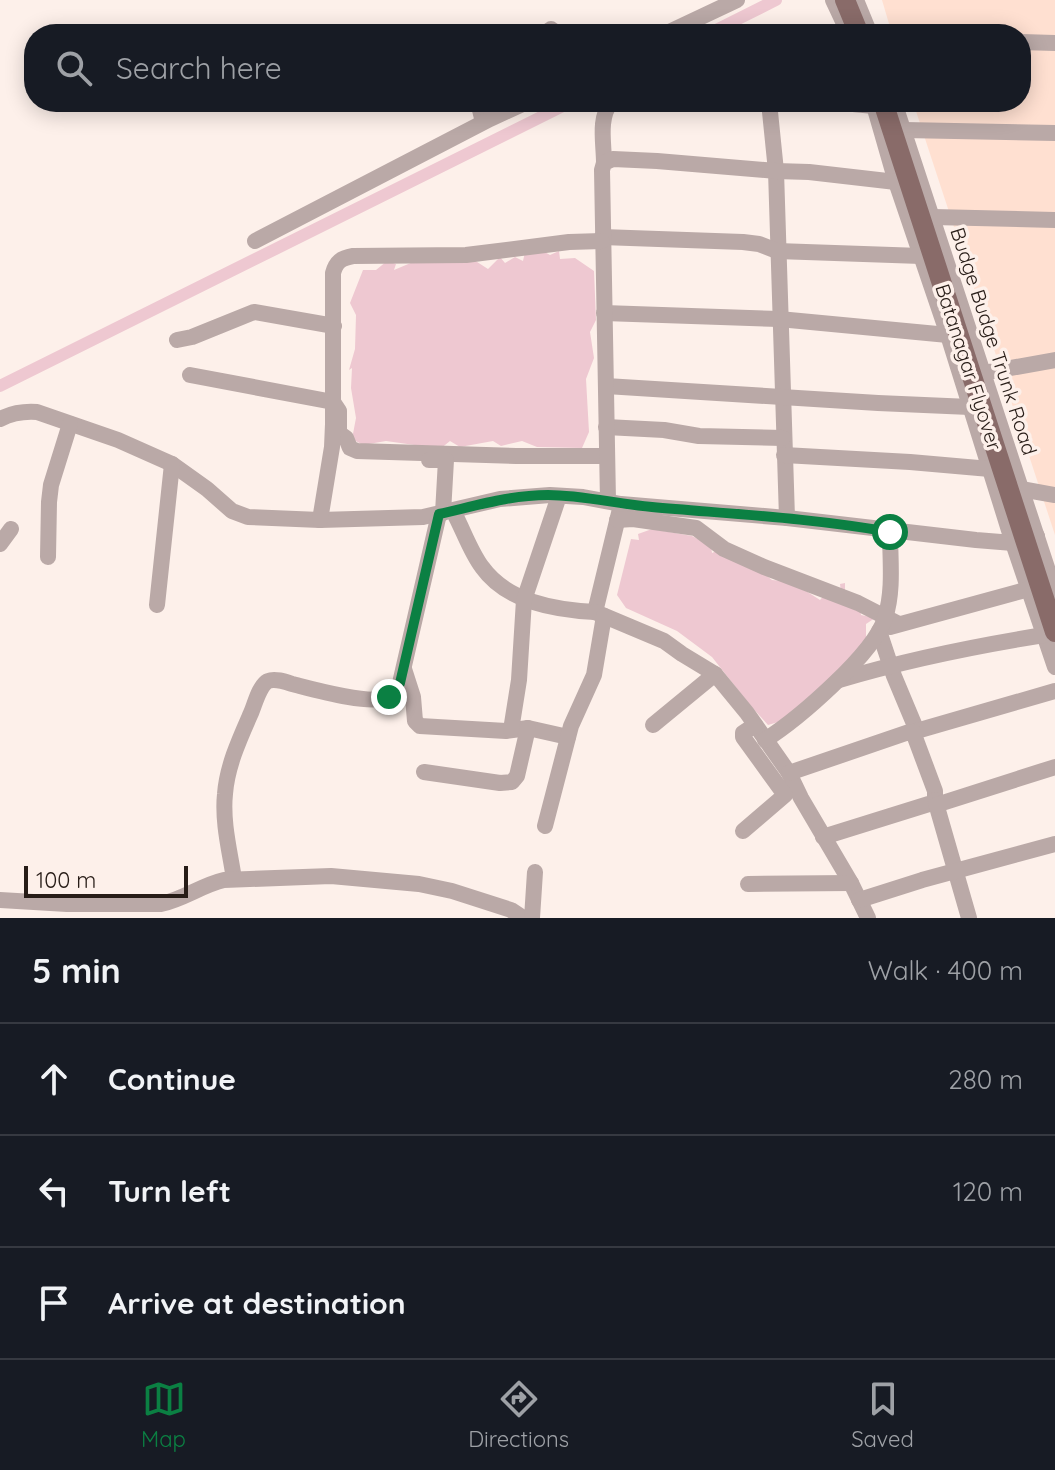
<!DOCTYPE html>
<meta charset="utf-8">
<style>
:root{--surface:#171b24;--page:#242831;--text:#f1f3f6;--muted:#9ea1a6;--line:#363941;--accent:#0b8043}
body{margin:0;font-family:Quicksand,sans-serif;background:var(--page);color:var(--text)}
.scale{position:absolute;left:24px;bottom:20px;width:164px;box-sizing:border-box;padding-left:8px;border:4px solid #271c17;border-top:0;font-size:22px;line-height:28px;white-space:nowrap;color:#271c17;-webkit-text-stroke:6px #fdf0ea;paint-order:stroke}
.stop{position:absolute;width:24px;height:24px;margin:-18px;border:6px solid #0b8043;border-radius:50%;background:#fff}
.stop.end{background:#0b8043;border-color:#fff;box-shadow:0 2px 8px #0008}
.list{margin:0;padding:0;list-style:none}
h2{display:flex;justify-content:space-between;align-items:center;height:104px;margin:0;padding:0 32px;font-size:34px}
h2 small{font-size:26px;font-weight:400;color:var(--muted)}
.list li{display:grid;grid-template-columns:52px 1fr auto;gap:24px;align-items:center;box-sizing:border-box;height:112px;padding:0 32px;border-top:2px solid var(--line)}
.list b{display:block;font-size:30px;white-space:nowrap}
.list em{font-size:26px;font-style:normal;color:var(--muted)}
.icon{flex:none;width:44px;height:44px;fill:none;stroke:currentColor;stroke-width:2;stroke-linecap:round;stroke-linejoin:round}
.map{position:relative;flex:none;width:1055px;height:918px;overflow:hidden}
.search{position:absolute;background:var(--surface);box-shadow:0 4px 20px #0003;left:24px;right:24px;top:24px;height:88px;display:flex;align-items:center;gap:20px;box-sizing:border-box;padding:0 28px;border-radius:32px;color:var(--muted);font-size:30px}
.sheet{height:440px;background:var(--surface)}
nav{display:flex;justify-content:space-around;align-items:center;box-sizing:border-box;height:112px;border-top:2px solid var(--line);background:var(--surface);font-size:22px;color:var(--muted)}
nav a{display:grid;justify-items:center;gap:4px}
nav .on{color:var(--accent)}
.map>svg:first-child{display:block}
</style>
<div class="map">
<svg width="1055" height="918" viewBox="0 0 1055 918">
<rect width="100%" height="100%" fill="#fdf0ea"/>
<path fill="#ffe0d1" d="M882 0H1055V535L913 102H1021V34H892Z"/>
<g fill="#eec8d1">
<path d="M534 246 550 255 559 251 560 259 575 258 594 271 596 320 590 332 594 358 586 379 589 432 582 448 537 447 522 441 501 446 493 441 460 447 450 441 435 453 429 447 386 441 363 445 352 439 356 418 351 388 352 368 349 370 355 349 356 315 350 303 363 270H376L387 261 396 264 394 270 413 262 474 260 488 269 500 257 505 263 515 257 523 261 526 248Z"/>
<path d="M652 529 692 536 711 546 712 553 723 548 743 557 772 580 792 582 820 600 827 592 842 599 840 584 845 583V606L859 597 861 615 875 618 866 624V639L853 658 785 720 768 725 749 704 712 657 677 631 626 608 617 595 631 539 639 540 638 534Z"/>
</g>
<g fill="none" stroke-linecap="round" stroke-linejoin="round">
<g stroke="#eec8d1" stroke-width="12">
<path d="M708 34 776 0"/>
<path d="M0 386 571 102"/>
</g>
<g stroke="#baa9a7" stroke-width="16">
<path d="M833 0 849 34"/>
<path d="M856 0 870 34"/>
<path d="M551 34V29"/>
<path d="M665 34 737 0"/>
<path d="M1021 42 1055 43"/>
<path d="M478 102 483 122"/>
<path d="M769 102 776 171 787 518"/>
<path d="M832 102 874 106"/>
<path d="M873 102 896 182 948 335 1013 543 1055 667"/>
<path d="M894 102 1055 592"/>
<path d="M904 130 1055 133"/>
<path d="M604 163C604 143 598 119 611 102"/>
<path d="M933 217 1055 220"/>
<path d="M602 237 743 242 759 244 777 251 921 256"/>
<path d="M255 241 490 119 527 102"/>
<path d="M604 313 779 319 948 335"/>
<path d="M177 340 192 337 254 312 334 326"/>
<path d="M983 373 1055 360"/>
<path d="M190 375 333 402 339 411V433L346 438 350 448 357 451 516 456H607"/>
<path d="M606 386 878 403 970 407"/>
<path d="M0 419C12 413 24 411 37 412L118 440 172 464 207 489 232 511 248 517 320 520 423 517 500 499 550 495 583 497 621 504 787 518 976 540 1013 543 1037 536"/>
<path d="M606 427 664 430 699 436 783 438"/>
<path d="M784 455 910 462 990 469"/>
<path d="M429 460H446L443 513"/>
<path d="M1014 492 1021 489 1055 495"/>
<path d="M608 501 602 170 604 163 613 159 657 161 776 171 809 172 896 182"/>
<path d="M453 511C463 529 470 551 482 567 507 602 555 610 595 612L620 509"/>
<path d="M320 520 332 447 333 424V273C336 262 341 258 353 256L466 255 569 242 602 241"/>
<path d="M617 520 633 519 696 528 724 549 764 567 858 603 899 624"/>
<path d="M0 544 11 529"/>
<path d="M48 557 49 502 51 485 70 424"/>
<path d="M157 605 172 464"/>
<path d="M595 612 664 641 682 654 715 674 747 713 789 773 801 798 851 883 868 918"/>
<path d="M890 627 1029 589"/>
<path d="M879 631 894 676 917 731"/>
<path d="M404 669 413 697 415 721 420 726 506 731 528 728 568 737"/>
<path d="M839 680C906 660 975 646 1044 635"/>
<path d="M653 725 715 674"/>
<path d="M511 730 519 680 524 600 559 496"/>
<path d="M913 732 1055 691"/>
<path d="M765 740C798 719 874 654 885 618 894 591 890 559 890 532"/>
<path d="M424 772 500 783 512 782 517 776 528 728"/>
<path d="M789 773 906 733 913 732 935 791V800L932 803 823 837"/>
<path d="M935 800 969 918"/>
<path d="M936 805 1055 767"/>
<path d="M545 826 571 726 594 675 604 616"/>
<path d="M743 831 785 795 743 737V733L755 725"/>
<path d="M234 879C230 852 222 822 225 794 227 766 240 738 251 713 255 704 259 686 268 681 275 678 286 682 292 684 312 689 371 706 388 697 394 694 397 689 400 683L439 514"/>
<path d="M748 884 851 883"/>
<path d="M0 900 67 904H161C184 899 202 885 224 880L331 876 419 884 452 891 511 910 523 918"/>
<path d="M859 900 922 880 1055 844"/>
<path d="M532 918 535 872"/>
</g>
<g stroke="#896b69" stroke-width="20">
<path d="M845 0 859 34"/>
<path d="M883 102 1055 632"/>
</g>
</g>
<g fill="none" stroke-linecap="round" stroke-linejoin="round">
<path stroke="#0b8043" stroke-width="10" d="M389 697 395 692 400 683 439 514C475 506 510 495 548 495 582 495 617 504 652 507 731 514 812 518 890 532"/>
</g>
<g text-anchor="middle" dominant-baseline="central" stroke-width="7" stroke-linejoin="round" paint-order="stroke">
<g font-size="20" fill="#271c17" stroke="#fdf0ea">
<text transform="translate(994 341) rotate(72)">Budge Budge Trunk Road</text>
<text transform="translate(969 367) rotate(72)">Batanagar Flyover</text>
</g>
</g>
</svg>
<div class="scale">100 m</div>
<div class="stop" style="left:890px;top:532px"></div>
<div class="stop end" style="left:389px;top:697px"></div>
<div class="search"><svg class="icon" aria-label="search" viewBox="0 0 24 24"><circle cx="10" cy="10" r="6"/><path d="M15 15l6 6"/></svg>Search here</div>
</div>
<section class="sheet">
<h2>5 min<small>Walk · 400 m</small></h2>
<ul class="list">
<li><svg class="icon" aria-label="ahead" viewBox="0 0 24 24"><path d="M12 20V5M6 11l6-6 6 6"/></svg><div><b>Continue</b></div><em>280 m</em></li>
<li><svg class="icon" aria-label="left" viewBox="0 0 24 24"><path d="M17 20v-9H6M10 6l-5 5 5 5"/></svg><div><b>Turn left</b></div><em>120 m</em></li>
<li><svg class="icon" aria-label="arrive" viewBox="0 0 24 24"><path d="M6 21V4h12l-3 4 3 4H6"/></svg><div><b>Arrive at destination</b></div></li>
</ul>
</section>
<nav>
<a class="on"><svg class="icon" aria-label="map" viewBox="0 0 24 24"><path d="M3 6l6-2 6 2 6-2v14l-6 2-6-2-6 2zM9 4v14M15 6v14"/></svg>Map</a>
<a><svg class="icon" aria-label="directions" viewBox="0 0 24 24"><path d="M12 3l9 9-9 9-9-9zM9 14v-3h6M13 9l2 2-2 2"/></svg>Directions</a>
<a><svg class="icon" aria-label="saved" viewBox="0 0 24 24"><path d="M7 4h10v16l-5-4-5 4z"/></svg>Saved</a>
</nav>
